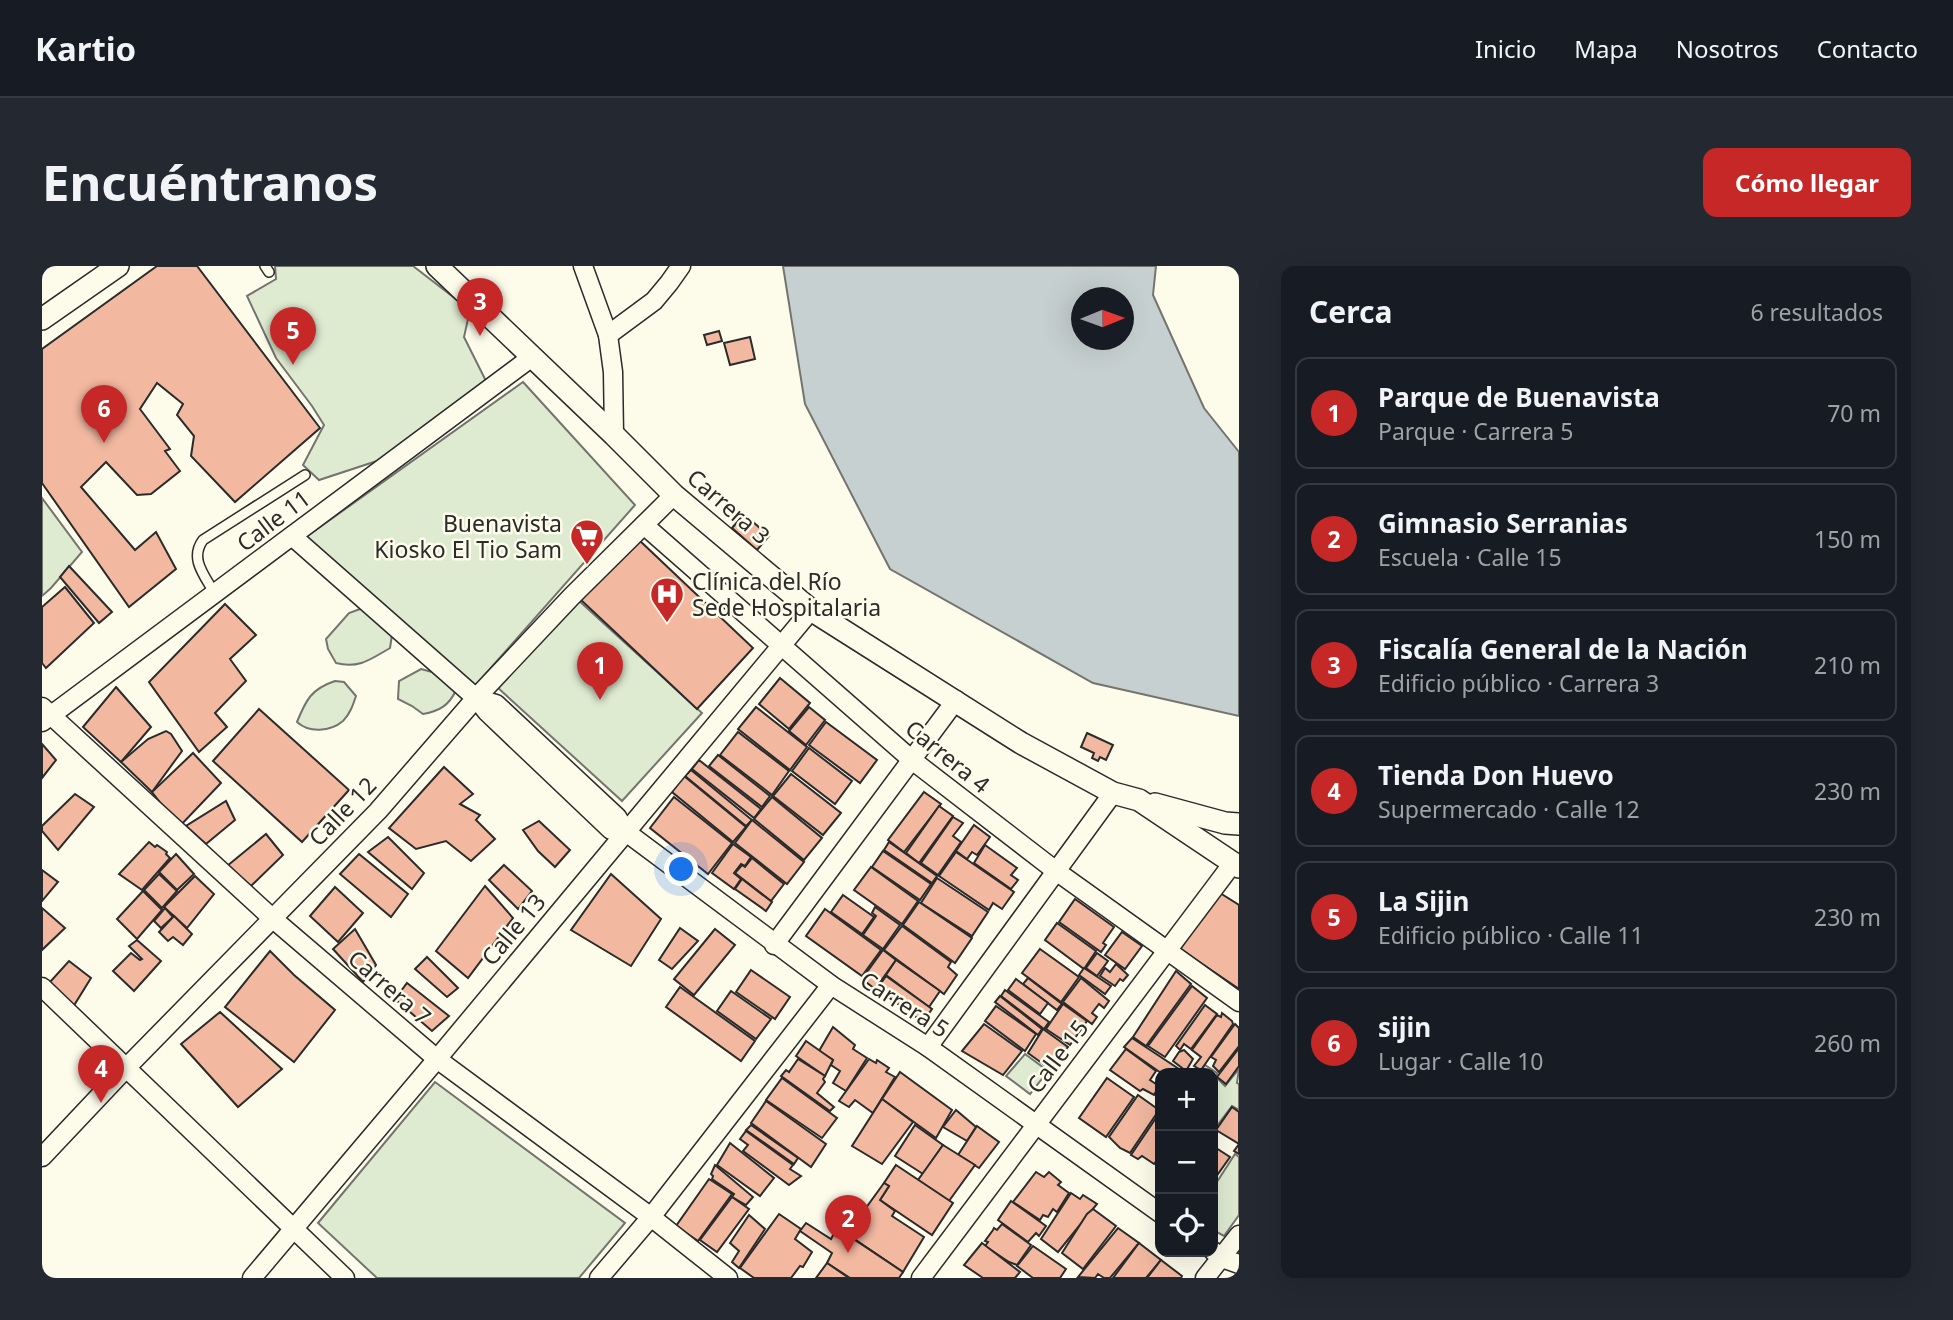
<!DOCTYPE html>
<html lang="es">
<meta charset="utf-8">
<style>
:root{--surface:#171b24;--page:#242831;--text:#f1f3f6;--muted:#9ea1a6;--line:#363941;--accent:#c62828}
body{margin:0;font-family:"Noto Sans",sans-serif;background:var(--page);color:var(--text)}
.controls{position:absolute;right:21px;bottom:21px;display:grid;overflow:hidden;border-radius:14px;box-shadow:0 7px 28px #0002}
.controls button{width:63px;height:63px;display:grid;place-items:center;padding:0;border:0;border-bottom:2px solid var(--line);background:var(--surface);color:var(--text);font:35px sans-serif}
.compass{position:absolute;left:1029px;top:21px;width:63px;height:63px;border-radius:50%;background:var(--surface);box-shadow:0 7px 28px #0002;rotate:89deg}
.you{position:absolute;left:640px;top:604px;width:24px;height:24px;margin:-18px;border:5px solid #fff;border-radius:50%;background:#1a73e8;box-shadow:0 0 0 10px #1a73e833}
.badge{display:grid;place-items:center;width:46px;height:46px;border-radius:50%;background:var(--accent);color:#fff;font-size:23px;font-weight:700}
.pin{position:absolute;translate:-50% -58px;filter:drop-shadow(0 2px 4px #0008)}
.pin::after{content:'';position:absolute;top:37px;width:24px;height:21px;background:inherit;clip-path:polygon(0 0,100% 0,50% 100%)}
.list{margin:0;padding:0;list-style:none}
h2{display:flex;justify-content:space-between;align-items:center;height:91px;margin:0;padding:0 28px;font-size:30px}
h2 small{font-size:23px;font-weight:400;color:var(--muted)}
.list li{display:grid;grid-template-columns:46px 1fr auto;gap:21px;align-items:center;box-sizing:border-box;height:112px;margin:0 14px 14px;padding:0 14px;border:2px solid var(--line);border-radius:14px}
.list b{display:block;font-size:26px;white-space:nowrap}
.list p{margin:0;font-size:23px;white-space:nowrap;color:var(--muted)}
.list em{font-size:23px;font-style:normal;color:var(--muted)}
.icon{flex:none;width:38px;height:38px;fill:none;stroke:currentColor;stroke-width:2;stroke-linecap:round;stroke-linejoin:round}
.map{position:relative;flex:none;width:1197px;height:1012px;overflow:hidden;border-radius:14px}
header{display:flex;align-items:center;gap:42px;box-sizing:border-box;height:98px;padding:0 35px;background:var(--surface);border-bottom:2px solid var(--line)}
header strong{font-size:33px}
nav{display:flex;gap:38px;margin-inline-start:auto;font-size:24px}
.intro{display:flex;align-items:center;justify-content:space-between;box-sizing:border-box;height:168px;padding:0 42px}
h1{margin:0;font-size:49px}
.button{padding:18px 32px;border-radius:14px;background:var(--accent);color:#fff;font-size:24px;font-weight:700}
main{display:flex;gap:42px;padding:0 42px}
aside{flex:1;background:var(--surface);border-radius:14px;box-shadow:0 7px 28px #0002}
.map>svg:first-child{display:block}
</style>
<header>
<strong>Kartio</strong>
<nav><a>Inicio</a><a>Mapa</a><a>Nosotros</a><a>Contacto</a></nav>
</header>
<div class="intro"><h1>Encuéntranos</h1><a class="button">Cómo llegar</a></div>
<main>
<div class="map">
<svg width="1197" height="1012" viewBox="0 0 1197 1012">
<rect width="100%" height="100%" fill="#fdfbea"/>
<g fill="#deebd1" stroke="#74746e" stroke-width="2">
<path d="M233 0H371L428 44 422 71 444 115 347 191 277 214 261 199 282 159 270 140 234 92 205 30 234 13Z"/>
<path d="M481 116 593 239 431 422 264 271Z"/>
<path d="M0 232 40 286 9 322 0 330Z"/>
<path d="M535 333 660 447 580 535 455 421Z"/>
<path d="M321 342 350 369 348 382C329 393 317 403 294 397L286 383 284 373 307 347Z"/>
<path d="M379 403 390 406 414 424C407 440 397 445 381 448L370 440 356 433 357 415Z"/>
<path d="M293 415 302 416 314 430C311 439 308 448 301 455 288 466 267 467 255 456 264 434 269 423 293 415Z"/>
<path d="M983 788 1006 805 988 828 964 810Z"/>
<path d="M1163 799 1175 807 1174 811 1183 820 1197 803 1195 817 1197 818V844L1190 840 1174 861 1171 859V807H1157Z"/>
<path d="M393 816 583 957 537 1012H335L276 957Z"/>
<path d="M1193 888 1197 891V949L1182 970 1171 964V922Z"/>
</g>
<path fill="#c7d0d0" stroke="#74746e" stroke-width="2" fill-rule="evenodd" d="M741 0H1114L1111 29 1162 142 1197 186V450L1051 417 848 303 763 138ZM1040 32H1082V74H1040Z"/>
<g fill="#f2b8a0" stroke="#2b2b2b" stroke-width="2">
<path d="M115 0H155L278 162 193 236 149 190 152 170 135 149 141 138 115 117 98 143 128 183 123 185 138 205 109 228 95 229 64 196 39 221 93 284 114 266 134 303 87 341 0 217V83Z"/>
<path d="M677 65 680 75 665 79 662 69Z"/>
<path d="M708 71 713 93 688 99 682 77Z"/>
<path d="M702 248 727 270 715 284 690 262Z"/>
<path d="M596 273 711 382 655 443 539 334Z"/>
<path d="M27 300 70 346 57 357 18 311Z"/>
<path d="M23 321 52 357 4 402 0 397V341Z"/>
<path d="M183 338 214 369 188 393 204 415 173 447 185 461 157 486 107 416Z"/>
<path d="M738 412 768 437 747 463 717 438Z"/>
<path d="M74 421 109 461 79 496 41 461Z"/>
<path d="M714 441 765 481 748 504 696 463Z"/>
<path d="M767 441 783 454 764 479 747 465Z"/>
<path d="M217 443 307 524 260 576 171 495Z"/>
<path d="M784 456 835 494 818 517 767 479Z"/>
<path d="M124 465 129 468 140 485 110 526 79 496 106 473Z"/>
<path d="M696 466 747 505 730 529 678 489Z"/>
<path d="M1045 467 1071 479 1064 494 1058 491 1056 495 1050 492 1052 487 1039 481Z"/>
<path d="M0 478 14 494 0 512Z"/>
<path d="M767 482 810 515 793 538 750 505Z"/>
<path d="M151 487 179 517 137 561 110 526Z"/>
<path d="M676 489 728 530 720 541 667 500Z"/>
<path d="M657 494 719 543 712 552 650 503Z"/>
<path d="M402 501 431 528 418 538 438 549 434 554 453 573 429 595 404 575 374 583 347 562Z"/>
<path d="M649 504 710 554 704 560 643 510Z"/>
<path d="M749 508 799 547 781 569 731 530Z"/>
<path d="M642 510 704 561 691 576 630 526Z"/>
<path d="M882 526 899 538 862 586 846 574Z"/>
<path d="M33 528 52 541 16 584 0 565V560Z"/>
<path d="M632 531 690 577 666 608 608 562Z"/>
<path d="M730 531 780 572 762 594 712 553Z"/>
<path d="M184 535 193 554 164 578 144 560Z"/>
<path d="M897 540 911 550 877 597 864 587Z"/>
<path d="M911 551 921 557 911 570 919 576 896 609 879 597Z"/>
<path d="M710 554 762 596 745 618 693 577Z"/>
<path d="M497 555 528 584 513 601 496 585 481 564Z"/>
<path d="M932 559 948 571 935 589 930 586 925 593 914 585Z"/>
<path d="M224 568 241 589 208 621 185 600Z"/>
<path d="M346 571 382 607 370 623 326 586Z"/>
<path d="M107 576 113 581 115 579 125 586 124 588 128 592 100 624 77 608Z"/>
<path d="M847 576 895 610 890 617 842 584Z"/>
<path d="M691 578 709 591 703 600 699 598 692 607 699 613 692 623 670 607Z"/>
<path d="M943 579 975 602 969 609 976 614 969 623 932 597Z"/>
<path d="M841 585 889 618 878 634 830 601Z"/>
<path d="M914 586 972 626 960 643 951 637 947 644 897 610Z"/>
<path d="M134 588 152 608 135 624 117 606Z"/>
<path d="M317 588 366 628 349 651 298 608Z"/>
<path d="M710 592 742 618 729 635 693 607 700 599 703 601Z"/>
<path d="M462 599 490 625 476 643 447 614Z"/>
<path d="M829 601 876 635 860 658 812 624Z"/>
<path d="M0 604 16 616 0 635Z"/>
<path d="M117 608 135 625 120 642 102 624Z"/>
<path d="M569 608 619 653 589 700 529 664Z"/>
<path d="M153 610 172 628 145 662 122 641Z"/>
<path d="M895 612 946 646 930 670 879 637Z"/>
<path d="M700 613 730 636 724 645 693 623Z"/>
<path d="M443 620 471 652 426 712 394 685Z"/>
<path d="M293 621 321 647 296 676 268 650Z"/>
<path d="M101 625 120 644 95 673 75 653Z"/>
<path d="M1178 627 1197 639V723L1138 683Z"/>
<path d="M801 629 832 651 820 668 789 646Z"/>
<path d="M1033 633 1072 661 1061 677 1064 679 1059 686 1017 656Z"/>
<path d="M877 636 930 672 913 697 861 659Z"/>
<path d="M833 641 858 659 841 683 821 669 834 650 830 647Z"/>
<path d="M0 642 23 662 0 684Z"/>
<path d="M123 642 131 651 119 662 112 655Z"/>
<path d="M783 643 839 684 820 710 764 670Z"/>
<path d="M132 650 150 668 141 679 131 671 126 675 117 666Z"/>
<path d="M1015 657 1054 685 1042 703 1003 674Z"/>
<path d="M860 660 909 696 906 701 915 709 902 728 842 684Z"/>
<path d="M638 662 656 675 630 703 617 694Z"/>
<path d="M313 663 334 699 321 716 291 683Z"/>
<path d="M673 663 693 679 652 729 632 713Z"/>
<path d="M1080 666 1100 680 1083 703 1063 689Z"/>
<path d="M95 674 119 695 92 725 71 705 89 687 98 694 100 693 87 680Z"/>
<path d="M998 683 1037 711 1019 736 980 707Z"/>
<path d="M841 684 854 694 833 723 820 713Z"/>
<path d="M228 685 252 709 293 744 252 796 183 741Z"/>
<path d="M1055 687 1066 695 1055 710 1044 702Z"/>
<path d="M385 691 416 722 405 731 373 703Z"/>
<path d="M854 694 898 725 887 741 844 709Z"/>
<path d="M27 695 49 712 31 741 8 716Z"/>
<path d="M1074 698 1086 709 1081 715 1078 713 1073 720 1058 710 1063 702 1068 706Z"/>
<path d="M1042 702 1069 720 1063 728 1037 709Z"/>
<path d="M709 704 748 731 733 753 694 726Z"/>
<path d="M1134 705 1149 718 1104 780 1091 771Z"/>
<path d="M844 710 890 743 881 756 835 723Z"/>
<path d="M986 712 1020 738 1015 744 981 718Z"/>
<path d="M1039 712 1067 735 1062 742 1057 738 1050 747 1055 751 1050 758 1021 736Z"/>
<path d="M974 713 1006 737 998 748 966 724Z"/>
<path d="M365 717 407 750 390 765 353 733Z"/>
<path d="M1150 720 1165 732 1123 791 1106 780Z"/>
<path d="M638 721 713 775 699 795 624 741Z"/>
<path d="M963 724 1007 756 1002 763 959 730Z"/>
<path d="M689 725 729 753 714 773 675 745Z"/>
<path d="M958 730 1000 763 996 769 953 736Z"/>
<path d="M1021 738 1045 755 1028 779 1004 763Z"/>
<path d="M1163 739 1175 748 1149 783 1142 778 1138 784 1134 780Z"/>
<path d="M954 740 994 768 983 785 943 755Z"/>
<path d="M178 746 240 803 196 841 139 778Z"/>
<path d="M1180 747 1190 755 1191 758 1159 804 1152 800 1159 791 1150 784 1175 749 1179 751Z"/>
<path d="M942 758 980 785 961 809 920 785Z"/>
<path d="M1193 758 1197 762V780L1177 806 1171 800 1174 794 1169 791Z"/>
<path d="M791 761 813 779 811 783 825 792 804 825 791 817 798 805 789 799 791 794 777 785Z"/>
<path d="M1001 763 1026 781 1008 803 986 787Z"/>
<path d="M1090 772 1143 807H1119L1082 781Z"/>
<path d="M764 775 791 794 783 810 754 790Z"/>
<path d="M1197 782V800L1184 818 1175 811Z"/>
<path d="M1084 783 1114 805 1108 814 1117 820 1112 829 1101 823 1098 825 1068 804Z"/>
<path d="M1142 784 1151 793 1144 805 1131 795 1137 786Z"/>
<path d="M756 793 783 810 781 813 783 816 775 827 792 841 788 845 739 810 744 804 747 806Z"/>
<path d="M827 793 834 797 835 794 847 802 844 806 853 811 831 847 813 834 807 841 797 835Z"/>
<path d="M858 806 910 844 894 872 840 833Z"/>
<path d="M740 812 795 852 780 872 724 834Z"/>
<path d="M1065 812 1092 831 1064 871 1037 852Z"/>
<path d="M1096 829 1117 844 1088 887 1078 882 1067 871Z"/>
<path d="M840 833 871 856 840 898 810 880Z"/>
<path d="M724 835 784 878 769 901 709 857Z"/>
<path d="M1190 841 1197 846V888L1192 885 1197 878 1174 864Z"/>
<path d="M914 844 934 861 925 875 901 861Z"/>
<path d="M1118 846V890L1112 898 1100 890 1096 893 1089 889Z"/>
<path d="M709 859 756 892 752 898 704 864Z"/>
<path d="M873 859 901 879 881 908 853 890Z"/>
<path d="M935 860 957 876 937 902 916 889Z"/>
<path d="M704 865 751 899 748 903 759 910 747 919 701 885 706 879 698 873Z"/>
<path d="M688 877 732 912 718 930 675 899Z"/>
<path d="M901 879 933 899 907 935 876 914Z"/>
<path d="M1171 880 1188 891 1171 915Z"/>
<path d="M673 899 711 931 704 939 690 931 692 928 670 913 671 910 669 908Z"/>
<path d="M854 899 911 937 890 969 838 934 847 920 842 917Z"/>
<path d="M994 906 1002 911 1007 906 1019 916 1016 919 1027 927 1015 946 1011 943 1006 951 1001 949 998 954 971 936Z"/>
<path d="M667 913 690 928 656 975 634 960Z"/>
<path d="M842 917 847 920 838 934 853 945 850 950 882 971 861 1006 805 968Z"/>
<path d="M1029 927 1038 933 1041 929 1055 938 1016 986 999 973Z"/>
<path d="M690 931 707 943 675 986 658 974Z"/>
<path d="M969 935 1004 960 997 970 994 967 986 976 956 954Z"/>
<path d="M1051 943 1074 960 1041 1003 1020 987 1045 948Z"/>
<path d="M737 948 759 963 753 973 770 986 761 1001 758 1000 749 1012H712L698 1002Z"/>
<path d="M707 949 723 963 697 1002 690 996 697 985 688 977Z"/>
<path d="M764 957 789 973 795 962 861 1006 857 1012H808L785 997 790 987 758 965Z"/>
<path d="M960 958 989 979 975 999 967 996 943 980 946 976 943 975 951 964 952 962 955 964Z"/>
<path d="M1076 962 1097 977 1068 1012H1062L1056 1008 1053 1012 1036 1011Z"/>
<path d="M940 977 978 1006 973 1012H941L922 999Z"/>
<path d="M1097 977 1119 994 1104 1012H1071Z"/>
<path d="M991 980 1024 1003 1018 1012H991L975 1000Z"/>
<path d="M1119 994 1140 1010 1139 1012H1105Z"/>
<path d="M785 997 807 1012H774Z"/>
</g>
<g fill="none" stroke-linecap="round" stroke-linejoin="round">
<g stroke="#2b2b2b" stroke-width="12">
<g id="service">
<path d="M223 0 227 6"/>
<path d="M173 328C163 310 147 293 161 274L263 209"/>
</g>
</g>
<g stroke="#2b2b2b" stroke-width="21">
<g id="minor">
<path d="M541 0 566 69 571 106 572 169"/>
<path d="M566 69 612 35 627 17 639 0"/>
<path d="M602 259 870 494 1014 605 1197 736"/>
<path d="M250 270 434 432 445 446 569 564 584 566"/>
<path d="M434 432 454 438 575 551 584 566 789 719 886 781 1118 947"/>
<path d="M0 441 230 652 395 793 609 951 686 1012"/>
<path d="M0 456 490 91"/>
<path d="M732 679 914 434"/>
<path d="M0 721 303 1012"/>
<path d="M886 781 1071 527"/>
<path d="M0 891 84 802 336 545 434 432 530 330 632 229"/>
<path d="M1171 985 1180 992 1197 998"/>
<path d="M210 1012 395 793 769 344"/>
<path d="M557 1012 609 951 789 719"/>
<path d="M879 1012 1191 597"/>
<path d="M1163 1012 1197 969"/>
</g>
</g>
<g stroke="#2b2b2b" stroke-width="24">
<g id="tertiary">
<path d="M395 0 572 169 632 229 769 344 979 477 1071 527 1097 534 1197 601"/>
<path d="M0 53 76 0"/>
<path d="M1113 538 1183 557 1197 558"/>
</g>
</g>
<use href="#service" stroke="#fdfbea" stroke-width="9"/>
<use href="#minor" stroke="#fdfbea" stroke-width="18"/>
<use href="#tertiary" stroke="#fdfbea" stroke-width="21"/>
</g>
<defs>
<g id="supermarket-pin" transform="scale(1.75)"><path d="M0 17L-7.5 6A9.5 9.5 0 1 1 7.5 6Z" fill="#c62828" stroke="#fdfbea"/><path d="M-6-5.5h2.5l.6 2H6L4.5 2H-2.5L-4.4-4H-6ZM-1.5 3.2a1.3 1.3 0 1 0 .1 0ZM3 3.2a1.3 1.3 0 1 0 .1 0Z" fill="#fff"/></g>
<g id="hospital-pin" transform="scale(1.75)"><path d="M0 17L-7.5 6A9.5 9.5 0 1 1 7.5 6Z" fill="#c62828" stroke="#fdfbea"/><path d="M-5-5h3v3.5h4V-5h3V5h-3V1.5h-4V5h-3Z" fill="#fff"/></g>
</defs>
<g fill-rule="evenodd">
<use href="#supermarket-pin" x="545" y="270"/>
<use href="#hospital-pin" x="625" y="328"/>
</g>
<g text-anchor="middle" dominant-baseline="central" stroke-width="5" stroke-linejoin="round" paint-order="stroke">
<g font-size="23" fill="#2b2b2b" stroke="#fdfbea">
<text transform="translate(687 240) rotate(41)">Carrera 3</text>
<text transform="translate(231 254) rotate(-37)">Calle 11</text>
<text transform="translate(906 490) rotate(39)">Carrera 4</text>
<text transform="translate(300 545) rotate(-46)">Calle 12</text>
<text transform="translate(471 663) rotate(-50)">Calle 13</text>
<text transform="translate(348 721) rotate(41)">Carrera 7</text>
<text transform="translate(863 738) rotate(33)">Carrera 5</text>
<text transform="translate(1015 790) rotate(-53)">Calle 15</text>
</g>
<g font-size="23" fill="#2b2b2b" stroke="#fdfbea" text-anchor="end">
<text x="520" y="257">Buenavista<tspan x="520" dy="26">Kiosko El Tio Sam</tspan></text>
<text x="650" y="315" text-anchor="start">Clínica del Río<tspan x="650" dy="26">Sede Hospitalaria</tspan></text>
</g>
</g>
</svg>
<div class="controls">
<button>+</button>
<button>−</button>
<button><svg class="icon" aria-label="locate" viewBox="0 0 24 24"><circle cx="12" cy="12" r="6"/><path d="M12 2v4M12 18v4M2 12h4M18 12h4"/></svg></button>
</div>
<svg class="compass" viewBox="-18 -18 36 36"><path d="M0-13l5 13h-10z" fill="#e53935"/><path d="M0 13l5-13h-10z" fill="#9ea1a6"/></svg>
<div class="you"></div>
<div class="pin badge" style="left:558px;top:434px">1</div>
<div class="pin badge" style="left:806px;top:987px">2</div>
<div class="pin badge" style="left:438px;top:70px">3</div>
<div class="pin badge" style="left:59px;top:837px">4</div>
<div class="pin badge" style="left:251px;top:99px">5</div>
<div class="pin badge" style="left:62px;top:177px">6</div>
</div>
<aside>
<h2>Cerca<small>6 resultados</small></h2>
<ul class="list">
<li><span class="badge">1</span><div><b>Parque de Buenavista</b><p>Parque · Carrera 5</p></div><em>70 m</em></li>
<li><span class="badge">2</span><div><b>Gimnasio Serranias</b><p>Escuela · Calle 15</p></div><em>150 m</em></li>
<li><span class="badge">3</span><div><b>Fiscalía General de la Nación</b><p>Edificio público · Carrera 3</p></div><em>210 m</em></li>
<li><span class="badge">4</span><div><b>Tienda Don Huevo</b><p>Supermercado · Calle 12</p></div><em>230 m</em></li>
<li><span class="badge">5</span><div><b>La Sijin</b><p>Edificio público · Calle 11</p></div><em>230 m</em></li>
<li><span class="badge">6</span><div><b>sijin</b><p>Lugar · Calle 10</p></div><em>260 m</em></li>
</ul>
</aside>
</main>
